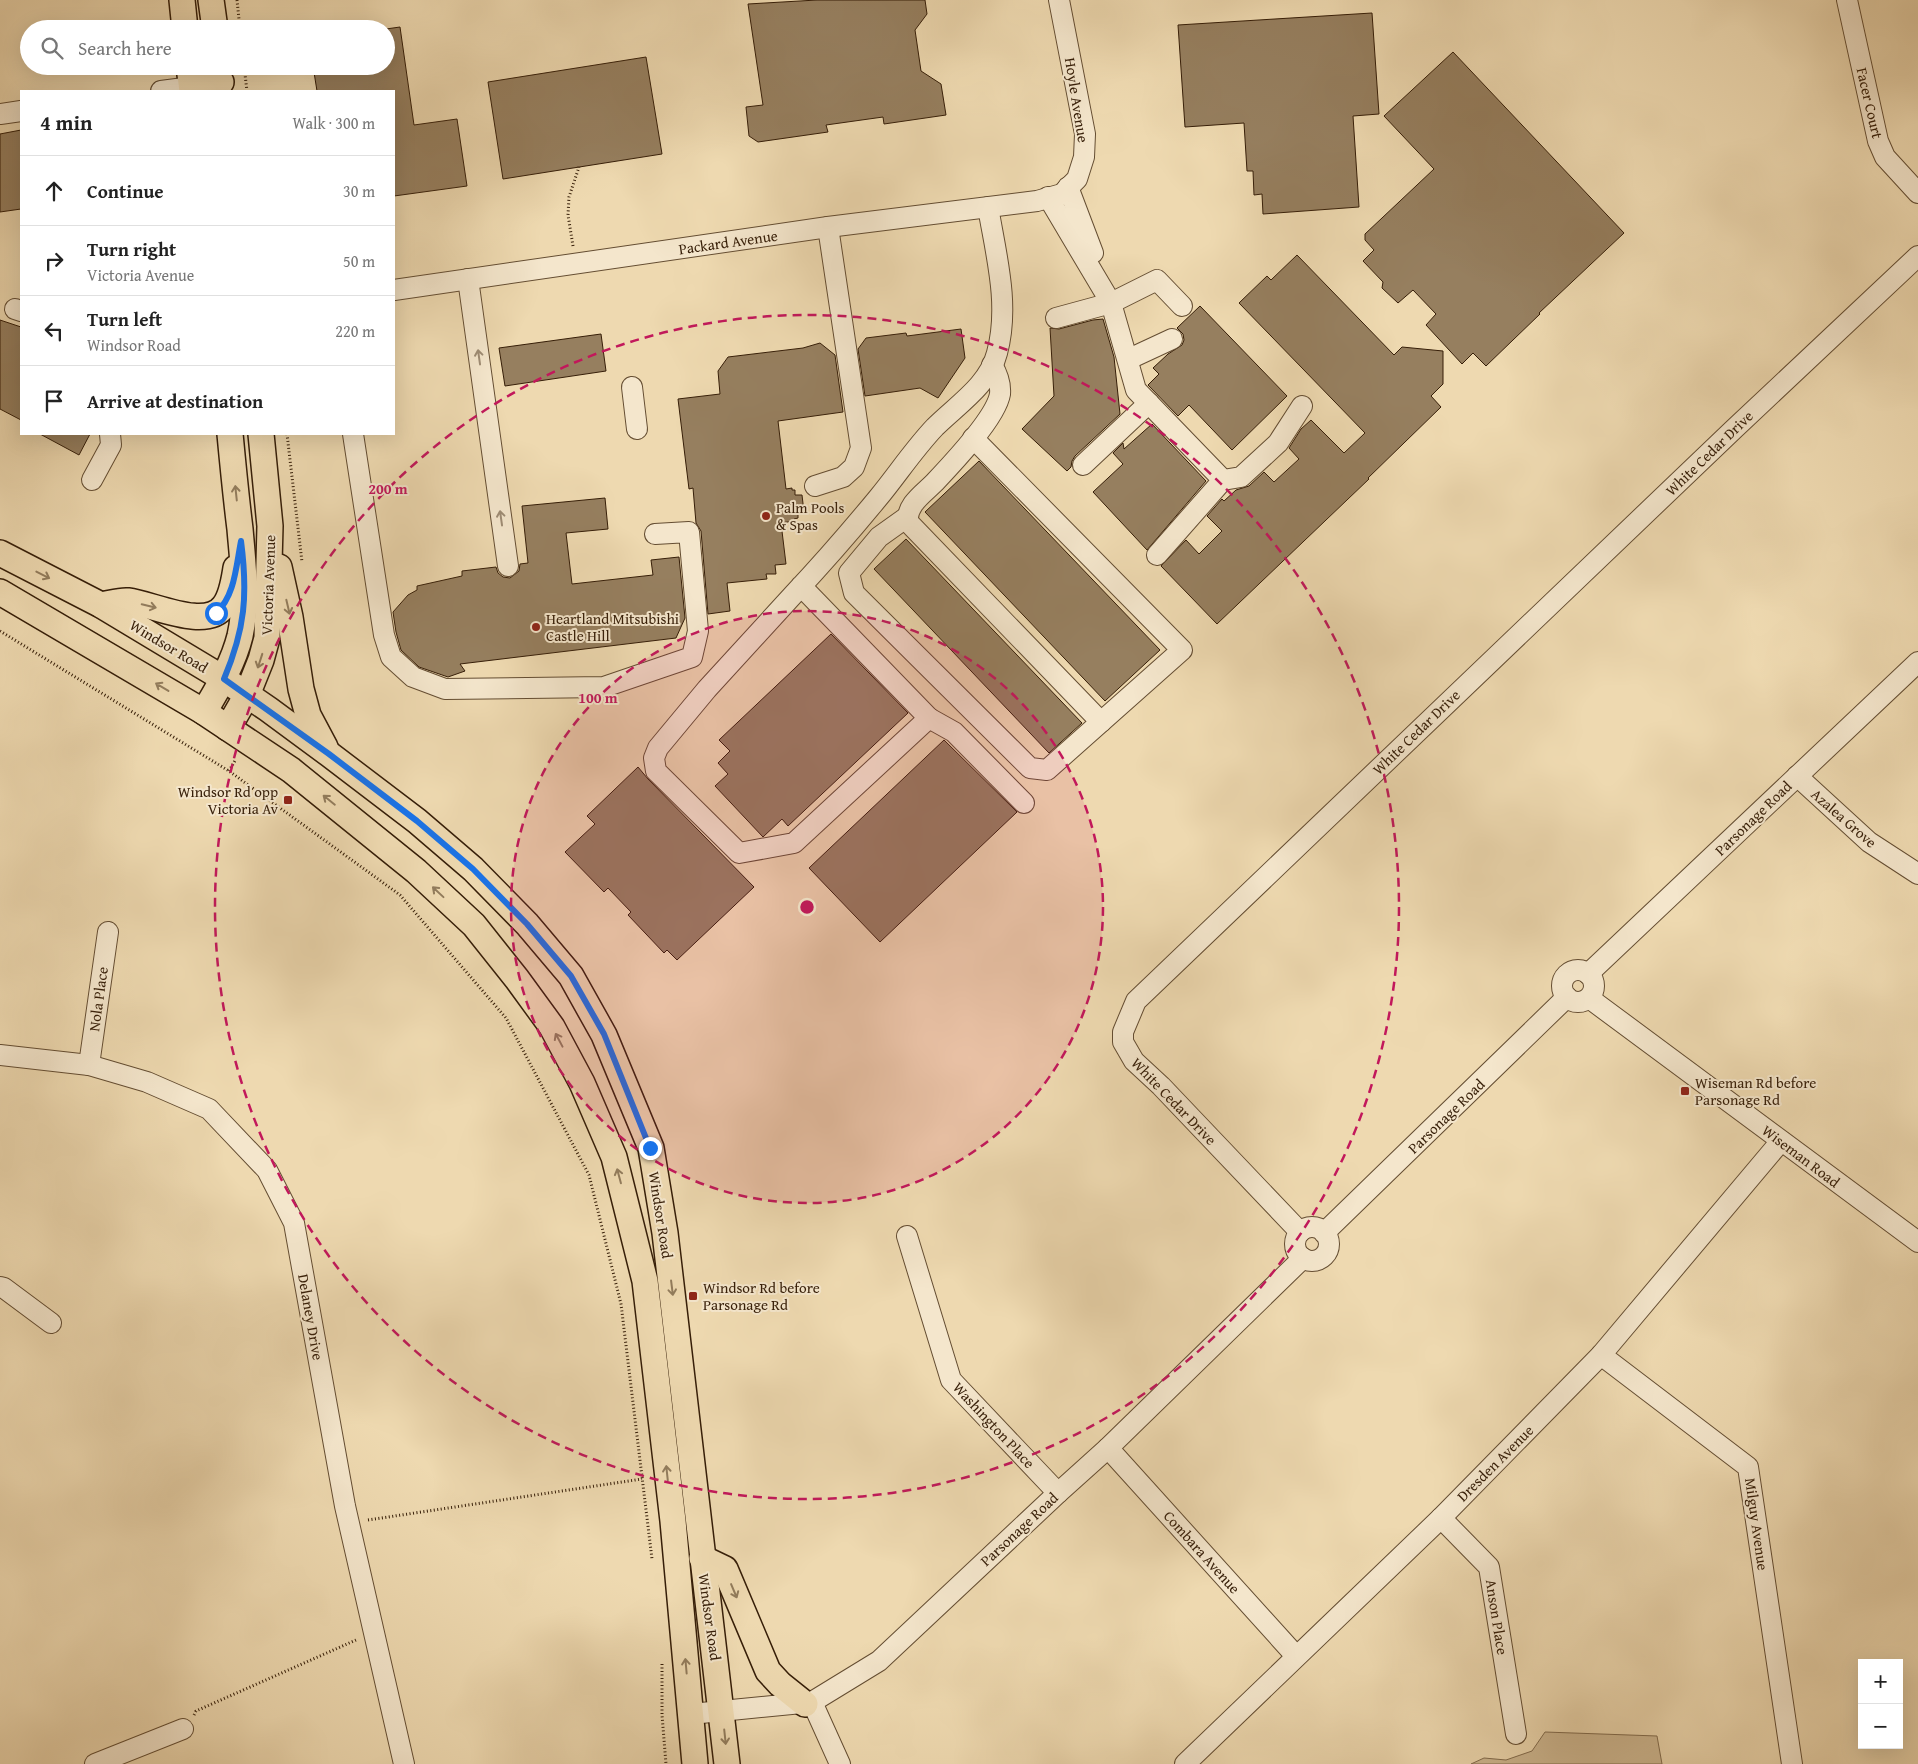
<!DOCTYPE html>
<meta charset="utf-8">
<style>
:root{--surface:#fff;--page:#f2f2f2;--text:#222;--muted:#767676;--line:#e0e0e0}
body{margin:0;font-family:"Gentium Book Plus",serif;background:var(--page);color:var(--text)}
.controls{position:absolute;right:15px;bottom:15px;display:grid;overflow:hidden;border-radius:0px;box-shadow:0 5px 20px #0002}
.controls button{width:45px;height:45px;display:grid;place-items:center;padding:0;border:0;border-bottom:1px solid var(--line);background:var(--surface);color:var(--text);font:25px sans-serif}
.stop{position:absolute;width:15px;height:15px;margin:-11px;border:4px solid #1a73e8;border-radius:50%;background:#fff}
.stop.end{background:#1a73e8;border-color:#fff;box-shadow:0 1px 5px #0008}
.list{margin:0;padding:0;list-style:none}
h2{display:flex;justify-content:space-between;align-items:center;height:65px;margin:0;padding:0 20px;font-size:21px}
h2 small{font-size:16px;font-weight:400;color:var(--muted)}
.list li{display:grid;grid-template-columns:32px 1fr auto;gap:15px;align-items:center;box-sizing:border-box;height:70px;padding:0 20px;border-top:1px solid var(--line)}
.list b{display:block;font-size:19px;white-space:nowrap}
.list p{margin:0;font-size:16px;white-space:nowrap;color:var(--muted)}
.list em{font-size:16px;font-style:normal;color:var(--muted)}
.icon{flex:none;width:28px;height:28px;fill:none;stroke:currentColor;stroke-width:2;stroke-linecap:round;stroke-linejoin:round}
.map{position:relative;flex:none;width:1918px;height:1764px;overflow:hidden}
.search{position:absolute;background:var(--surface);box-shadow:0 5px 20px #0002;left:20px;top:20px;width:375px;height:55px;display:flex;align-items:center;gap:12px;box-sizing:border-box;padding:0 18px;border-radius:28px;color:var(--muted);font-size:19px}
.panel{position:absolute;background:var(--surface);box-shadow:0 5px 20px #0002;left:20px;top:90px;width:375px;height:345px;border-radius:0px}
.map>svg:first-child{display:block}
</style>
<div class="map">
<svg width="1918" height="1764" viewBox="0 0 1918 1764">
<rect width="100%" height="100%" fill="#eed9b0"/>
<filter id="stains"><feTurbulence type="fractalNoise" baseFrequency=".004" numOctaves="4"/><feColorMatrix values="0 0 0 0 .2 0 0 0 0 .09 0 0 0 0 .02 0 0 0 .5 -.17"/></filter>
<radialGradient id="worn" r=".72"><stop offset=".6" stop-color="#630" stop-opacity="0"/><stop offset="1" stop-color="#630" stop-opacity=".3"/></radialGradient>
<path fill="#cfb993" stroke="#826c4e" d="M1545 1732 1657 1736 1662 1764H1471L1484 1758 1506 1760 1532 1751Z"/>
<g fill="#967f5f" stroke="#361e08">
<path d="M817 0H925L927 14 915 30 921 71 941 84 946 115 884 124 883 117 826 125 828 132 758 142 749 136 746 107 763 105 748 4Z"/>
<path d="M1372 13 1379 114 1353 116 1359 207 1263 214 1262 194 1254 195 1253 171H1247L1244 123 1185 127 1178 25Z"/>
<path d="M400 27 414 125 457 119 467 186 394 196V91H317L313 66H386V29Z"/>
<path d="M1453 52 1624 233 1539 313 1540 314 1486 366 1473 353 1462 364 1426 325 1436 314 1413 290 1398 303 1382 288 1383 282 1363 261 1374 250 1365 240V234L1434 169 1384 116Z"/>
<path d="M646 57 662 154 503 179 488 82Z"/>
<path d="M21 130V209L0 212V134Z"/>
<path d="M1297 255 1394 355 1402 347 1443 351V384L1431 396 1441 407 1368 478 1369 479 1217 624 1161 566 1186 540 1199 554 1222 531 1207 516 1222 499 1224 501 1236 490 1249 486 1264 472 1274 482 1299 459 1289 448 1301 429 1311 420 1344 453 1365 433 1239 303 1267 276 1271 280Z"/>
<path d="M1200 306 1287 396 1232 450 1189 405 1178 416 1148 385 1159 374 1153 368 1168 354 1182 345 1184 340 1183 334 1177 328Z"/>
<path d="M1103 319 1114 357 1120 414 1075 456 1072 461 1071 467 1067 471 1022 429 1054 396 1050 328 1059 329 1093 320Z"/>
<path d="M0 320 21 327V420L0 409Z"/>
<path d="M961 329 965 358 938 398 920 388 865 396 858 349 866 338 906 333 907 336Z"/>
<path d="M601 334 606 371 505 386 499 348Z"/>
<path d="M820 343 835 355 843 412 778 421 786 489 792 488V490H795V495H802L804 512 798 513V518L794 519V521L781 523 786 564 775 565 776 574H766L767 579 727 583 730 611 708 614 701 531 696 523 693 488 689 489 678 399 720 394 718 371 728 357 803 348Z"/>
<path d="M1152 424 1206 481 1147 550 1093 492 1123 464 1113 453 1123 443 1124 449Z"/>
<path d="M40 434H90L79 455Z"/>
<path d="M979 461 1160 650 1105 701 925 512Z"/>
<path d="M605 498 608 529 566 533 572 584 653 575 651 560 679 557 685 618 676 638 460 664 465 671 448 677 419 667 401 650 396 632 393 612 408 595 417 590V586L462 576V571L496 567 498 573 503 577 510 578 519 571 520 564 528 563 522 506Z"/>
<path d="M906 539 1082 723 1049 753 874 569Z"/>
<path d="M831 634 908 713 788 826 782 819 763 837 715 786 728 774 718 763 730 751 719 740Z"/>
<path d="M944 740 1017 812 880 942 809 868Z"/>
<path d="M638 767 648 779 754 887 677 960 667 950 664 953 628 915 631 912 608 888 604 892 565 852 595 824 587 816Z"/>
</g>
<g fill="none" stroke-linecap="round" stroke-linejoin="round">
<g stroke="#644d32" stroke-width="22">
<g id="minor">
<path d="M1847 0 1878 141 1885 157 1918 193"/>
<path d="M161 91 192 87"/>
<path d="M0 114 21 111"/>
<path d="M1068 187 1093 253"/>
<path d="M1048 197 1111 303 1136 390 1223 480 1241 477 1278 443 1302 406"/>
<path d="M468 279 508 566"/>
<path d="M394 290 828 227 1037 201 1062 194 1077 179 1084 157 1085 134 1059 0"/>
<path d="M15 309 21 311"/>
<path d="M1056 318 1111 303 1157 280 1182 306"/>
<path d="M1129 359 1172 339"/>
<path d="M992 365C998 375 1001 383 1000 394 996 418 951 465 934 483 923 494 906 505 908 522L1101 722"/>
<path d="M632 387 637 429"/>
<path d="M353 434 384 635 391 657 413 677 445 689 604 687 692 657 698 631 689 532 655 534"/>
<path d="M1083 465 1149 403"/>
<path d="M92 480 111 445 110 434"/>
<path d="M815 486 843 477 854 467 861 448 828 227"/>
<path d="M907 517 879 537 849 573 854 593 1030 768 1047 770 1182 650 973 438"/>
<path d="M1157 555 1223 480"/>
<path d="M801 586 929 718 794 843 739 853 656 771 654 758 658 748 707 689 793 595C823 563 850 532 878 498 897 475 914 449 935 427 957 405 989 385 997 353 1010 305 996 255 988 207"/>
<path d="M929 718 954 732 1024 803"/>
<path d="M1797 776 1869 842 1918 874"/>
<circle cx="1578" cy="986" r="16"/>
<path d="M1588 974 1918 662"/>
<path d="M1589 998 1918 1242"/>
<path d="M0 1055 89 1065 147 1082 209 1109 267 1170 294 1223 345 1506 404 1764"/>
<path d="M89 1065 108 932"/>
<circle cx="1312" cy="1244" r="17"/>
<path d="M1300 1232 1161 1086 1134 1061 1123 1042V1032L1136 1001 1734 429 1918 256"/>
<path d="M1324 1233 1567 997"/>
<path d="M907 1236 951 1380 1058 1493"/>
<path d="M0 1287 4 1288 51 1323"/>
<path d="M1601 1355 1748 1467 1792 1764"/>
<path d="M1108 1448 1296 1656"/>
<path d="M1441 1518 1489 1567 1516 1734"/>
<path d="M812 1702 840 1764"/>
<path d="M691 1714 812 1702 879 1661 1058 1493 1108 1448 1303 1258"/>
<path d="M95 1764 183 1729"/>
<path d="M1185 1764 1441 1518 1601 1355 1781 1141"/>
</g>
</g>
<g stroke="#361e08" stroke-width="28">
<g id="major">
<path d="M182 0 185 29"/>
<path d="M211 0 215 29"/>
<path d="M189 66 192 91"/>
<path d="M192 87 221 82"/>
<path d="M0 553 101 605 224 679 268 709 329 754 417 821 473 869 527 924 571 976 604 1035 651 1148 665 1233 727 1764"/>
<path d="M279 567 290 617 301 689 308 715 325 747"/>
<path d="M0 592 204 712 291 770 416 871 474 925 517 979 552 1027 582 1083 614 1157 645 1281 673 1521 695 1764"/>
<path d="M101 605C109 604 120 600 128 601 153 604 206 631 224 606 232 596 234 580 236 568"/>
<path d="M204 712C218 688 233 664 240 636 248 600 243 565 240 529 236 497 233 466 230 434"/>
<path d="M228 728 247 695 261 660 267 638 270 526 261 434"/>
<path d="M702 1558 725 1569 768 1671 780 1684 805 1704"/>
</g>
</g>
<g stroke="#361e08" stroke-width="3" stroke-dasharray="1 2.5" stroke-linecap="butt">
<path d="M237 0 240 29"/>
<path d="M244 66 247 91"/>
<path d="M573 246 568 215 569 197 579 167"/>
<path d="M287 434 302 562"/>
<path d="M0 631 229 771 400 895 506 1018 589 1175 621 1304 652 1559"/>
<path d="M229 771 236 759"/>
<path d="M368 1520 642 1479"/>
<path d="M662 1664V1715L666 1764"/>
<path d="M194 1715 196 1711 356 1640"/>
</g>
<use href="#minor" stroke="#f4e6cc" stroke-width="20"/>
<use href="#major" stroke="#eed9b0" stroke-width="25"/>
</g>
<defs><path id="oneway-shaft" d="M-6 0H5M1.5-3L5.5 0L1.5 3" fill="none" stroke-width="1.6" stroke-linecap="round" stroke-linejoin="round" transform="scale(1.25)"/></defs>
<g stroke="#9e8c74">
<use href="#oneway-shaft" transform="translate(479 357) rotate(-98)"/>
<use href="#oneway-shaft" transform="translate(501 518) rotate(-98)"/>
</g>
<g stroke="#927c5c">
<use href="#oneway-shaft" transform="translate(236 493) rotate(-96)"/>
<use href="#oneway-shaft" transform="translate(43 575) rotate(27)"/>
<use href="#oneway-shaft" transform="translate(149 606) rotate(14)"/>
<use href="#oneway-shaft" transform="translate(288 607) rotate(77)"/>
<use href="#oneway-shaft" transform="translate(260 661) rotate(108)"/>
<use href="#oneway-shaft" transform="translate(162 687) rotate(-149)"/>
<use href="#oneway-shaft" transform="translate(329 800) rotate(-141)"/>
<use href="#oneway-shaft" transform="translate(438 892) rotate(-137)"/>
<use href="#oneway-shaft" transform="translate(559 1040) rotate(-118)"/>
<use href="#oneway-shaft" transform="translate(619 1176) rotate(-105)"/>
<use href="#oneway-shaft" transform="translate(672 1288) rotate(83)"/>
<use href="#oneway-shaft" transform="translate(667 1473) rotate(-96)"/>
<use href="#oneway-shaft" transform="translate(734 1591) rotate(67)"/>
<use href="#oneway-shaft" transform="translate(686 1666) rotate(-95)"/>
<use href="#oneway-shaft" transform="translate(725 1737) rotate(84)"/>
</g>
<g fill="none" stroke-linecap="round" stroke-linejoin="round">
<path stroke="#1a73e8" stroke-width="6" d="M216 613C235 596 236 566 241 541 248 595 245 629 224 679L329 754 417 821 473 869 527 924 571 976 604 1034 650 1148"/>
</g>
<circle cx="807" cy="907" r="296" fill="#c2185b" fill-opacity=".12"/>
<g fill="none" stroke="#c2185b" stroke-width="2.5" stroke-dasharray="9 6">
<circle cx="807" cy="907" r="296"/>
<circle cx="807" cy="907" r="592"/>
</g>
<g fill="#8f2418" stroke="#f4e6cc" stroke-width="2">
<circle cx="766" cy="516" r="5"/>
<circle cx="536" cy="627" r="5"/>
<rect x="283" y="795" width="10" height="10" rx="2.5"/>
<rect x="1680" y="1086" width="10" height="10" rx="2.5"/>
<rect x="688" y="1291" width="10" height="10" rx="2.5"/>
</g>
<g text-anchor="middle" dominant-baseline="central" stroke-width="4" stroke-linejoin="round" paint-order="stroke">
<g font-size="15" fill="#361e08" stroke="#f4e6cc">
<text transform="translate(1077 100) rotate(81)">Hoyle Avenue</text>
<text transform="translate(1870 103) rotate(77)">Facer Court</text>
<text transform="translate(728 242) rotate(-8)">Packard Avenue</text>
<text transform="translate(1709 453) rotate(-44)">White Cedar Drive</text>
<text transform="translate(268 585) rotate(-88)">Victoria Avenue</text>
<text transform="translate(169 646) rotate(31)">Windsor Road</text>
<text transform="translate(1416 732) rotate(-44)">White Cedar Drive</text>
<text transform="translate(1753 818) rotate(-44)">Parsonage Road</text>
<text transform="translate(1844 818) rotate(41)">Azalea Grove</text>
<text transform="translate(98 999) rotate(-82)">Nola Place</text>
<text transform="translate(1174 1101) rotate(46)">White Cedar Drive</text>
<text transform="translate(1446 1116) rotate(-44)">Parsonage Road</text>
<text transform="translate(1801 1156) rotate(37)">Wiseman Road</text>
<text transform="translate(661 1215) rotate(81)">Windsor Road</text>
<text transform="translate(311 1317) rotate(80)">Delaney Drive</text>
<text transform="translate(994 1425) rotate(47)">Washington Place</text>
<text transform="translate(1495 1463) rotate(-45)">Dresden Avenue</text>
<text transform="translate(1757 1524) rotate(82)">Milguy Avenue</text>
<text transform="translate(1019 1529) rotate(-43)">Parsonage Road</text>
<text transform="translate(1202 1552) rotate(48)">Combara Avenue</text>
<text transform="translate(710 1617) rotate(82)">Windsor Road</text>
<text transform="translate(1497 1617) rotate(81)">Anson Place</text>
</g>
<g font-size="15" fill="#361e08" stroke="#f4e6cc" text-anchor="start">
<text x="776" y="507">Palm Pools<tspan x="776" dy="17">&amp; Spas</tspan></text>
<text x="546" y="618">Heartland Mitsubishi<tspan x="546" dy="17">Castle Hill</tspan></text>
<text x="278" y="791" text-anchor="end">Windsor Rd opp<tspan x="278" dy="17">Victoria Av</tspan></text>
<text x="1695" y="1082">Wiseman Rd before<tspan x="1695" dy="17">Parsonage Rd</tspan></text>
<text x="703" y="1287">Windsor Rd before<tspan x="703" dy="17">Parsonage Rd</tspan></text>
</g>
</g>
<circle cx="807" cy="907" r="8" fill="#c2185b" stroke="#f4e6cc" stroke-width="2.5"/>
<g font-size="15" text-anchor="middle" font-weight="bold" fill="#c2185b" stroke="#f4e6cc" stroke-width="4" stroke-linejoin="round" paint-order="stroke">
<text x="388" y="494">200 m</text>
<text x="598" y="703">100 m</text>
</g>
<rect width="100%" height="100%" filter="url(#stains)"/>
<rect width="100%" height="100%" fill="url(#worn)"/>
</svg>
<div class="controls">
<button>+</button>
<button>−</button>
</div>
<div class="stop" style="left:216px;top:613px"></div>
<div class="stop end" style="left:650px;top:1148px"></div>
<div class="search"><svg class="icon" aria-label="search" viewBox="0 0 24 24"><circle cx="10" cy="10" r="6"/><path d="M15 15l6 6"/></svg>Search here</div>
<section class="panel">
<h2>4 min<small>Walk · 300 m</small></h2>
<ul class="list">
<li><svg class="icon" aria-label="ahead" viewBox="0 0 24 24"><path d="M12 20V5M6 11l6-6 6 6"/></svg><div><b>Continue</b></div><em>30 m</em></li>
<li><svg class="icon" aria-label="right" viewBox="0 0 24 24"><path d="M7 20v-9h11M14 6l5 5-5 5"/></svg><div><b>Turn right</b><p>Victoria Avenue</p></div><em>50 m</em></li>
<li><svg class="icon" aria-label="left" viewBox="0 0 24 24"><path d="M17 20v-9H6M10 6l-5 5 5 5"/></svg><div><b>Turn left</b><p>Windsor Road</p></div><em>220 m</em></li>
<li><svg class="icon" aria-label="arrive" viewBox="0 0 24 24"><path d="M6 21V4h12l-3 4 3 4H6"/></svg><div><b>Arrive at destination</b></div></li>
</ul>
</section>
</div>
